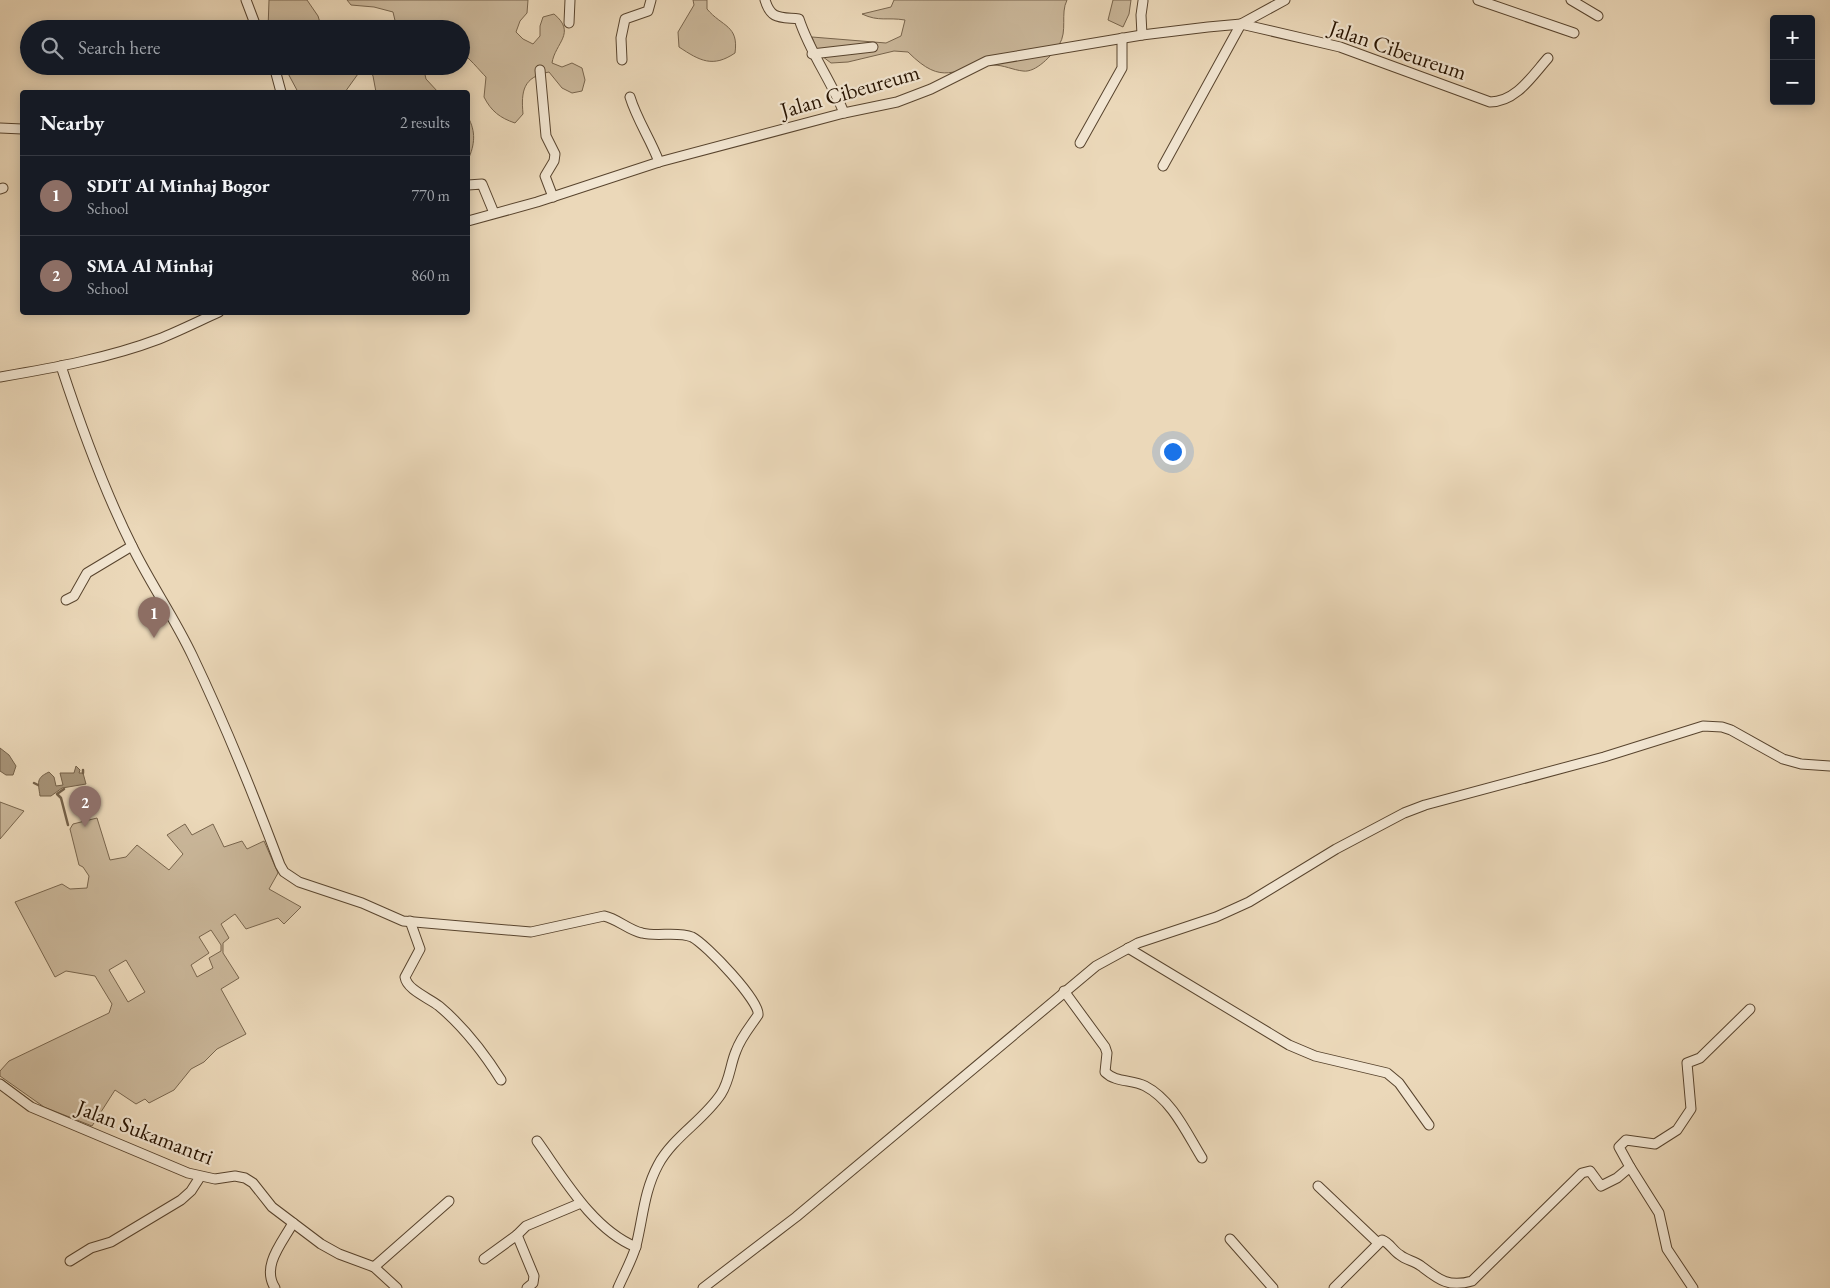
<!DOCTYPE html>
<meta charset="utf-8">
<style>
:root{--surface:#171b24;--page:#242831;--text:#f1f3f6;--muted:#9ea1a6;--line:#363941;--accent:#ea580c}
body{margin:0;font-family:"EB Garamond",serif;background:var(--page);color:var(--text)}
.controls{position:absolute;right:15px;top:15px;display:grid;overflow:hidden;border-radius:5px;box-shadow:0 2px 12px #0003}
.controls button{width:45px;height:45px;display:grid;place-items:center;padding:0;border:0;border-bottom:1px solid var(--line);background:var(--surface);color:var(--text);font:25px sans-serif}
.you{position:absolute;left:1172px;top:451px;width:18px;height:18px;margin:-12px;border:4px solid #fff;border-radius:50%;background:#1a73e8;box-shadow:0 0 0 8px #1a73e833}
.badge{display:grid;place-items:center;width:32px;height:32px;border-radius:50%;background:var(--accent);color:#fff;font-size:16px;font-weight:700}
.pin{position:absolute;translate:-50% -41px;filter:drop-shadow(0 1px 2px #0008)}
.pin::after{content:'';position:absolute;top:26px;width:18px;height:15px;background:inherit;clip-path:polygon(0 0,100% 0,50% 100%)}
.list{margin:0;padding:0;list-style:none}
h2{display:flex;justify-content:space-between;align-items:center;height:65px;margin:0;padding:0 20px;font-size:21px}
h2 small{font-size:16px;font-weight:400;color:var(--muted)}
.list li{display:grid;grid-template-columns:32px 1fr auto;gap:15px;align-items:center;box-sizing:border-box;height:80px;padding:0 20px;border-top:1px solid var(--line)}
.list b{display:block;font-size:19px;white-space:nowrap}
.list p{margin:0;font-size:16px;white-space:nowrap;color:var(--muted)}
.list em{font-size:16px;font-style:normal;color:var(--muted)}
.icon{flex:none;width:28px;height:28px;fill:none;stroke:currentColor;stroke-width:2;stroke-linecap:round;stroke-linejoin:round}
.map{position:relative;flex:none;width:1830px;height:1288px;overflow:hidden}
.search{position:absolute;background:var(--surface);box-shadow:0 2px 12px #0003;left:20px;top:20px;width:450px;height:55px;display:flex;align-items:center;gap:12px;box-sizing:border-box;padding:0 18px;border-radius:28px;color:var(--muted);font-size:19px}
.panel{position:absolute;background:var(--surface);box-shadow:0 2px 12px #0003;left:20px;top:90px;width:450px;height:225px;border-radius:5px}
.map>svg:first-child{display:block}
</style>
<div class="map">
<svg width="1830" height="1288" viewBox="0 0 1830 1288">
<rect width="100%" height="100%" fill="#ebd8b9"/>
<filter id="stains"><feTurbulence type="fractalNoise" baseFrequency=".004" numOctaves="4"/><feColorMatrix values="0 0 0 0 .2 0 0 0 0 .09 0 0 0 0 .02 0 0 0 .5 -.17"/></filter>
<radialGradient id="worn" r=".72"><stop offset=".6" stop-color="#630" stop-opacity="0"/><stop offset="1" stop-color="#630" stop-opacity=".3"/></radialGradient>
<g fill="#cab79a" stroke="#78654d" fill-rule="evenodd">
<path d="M269 0H307L318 16 322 29H268Z"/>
<path d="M347 0H528L527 13 520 21 516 32 523 39 533 44 540 36V26L543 17 554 14C577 33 555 43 552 63L562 67 572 63 582 68 585 80 582 91 572 93 562 88 549 72C523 77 521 91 523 114L515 123C500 118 491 111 484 97L486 77C480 71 467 55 461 53V29H397L393 12 374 7 351 5Z"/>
<path d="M693 0H707V9C722 27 739 25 735 53 713 68 700 61 679 47L678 32 694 5Z"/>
<path d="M894 0H1067C1060 14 1068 31 1059 45 1052 55 1036 73 1023 71 1013 70 1004 65 993 65 952 67 944 88 908 52L894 51 848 62 831 63 818 53 812 37 886 43 901 36 905 20C887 17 879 22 862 14L891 7Z"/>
<path d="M1113 0H1131L1129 14 1123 27 1108 20Z"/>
<path d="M284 66H363V67L345 92H298Z"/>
<path d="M368 66H423L426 79 438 92H376L373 76Z"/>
<path d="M468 117C476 132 475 144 468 160Z"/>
<path d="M0 802 24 811 0 839Z"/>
<path d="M97 818 110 860 126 857 137 845 169 870 183 854 167 835 185 824 192 835 213 824 224 847 242 841 247 849 264 841 278 873 269 889 301 907 284 924 278 918 246 929 235 914 221 924 229 938 223 943V953L239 978 221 989 246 1034 217 1049 204 1062 191 1069 174 1090 149 1103 145 1099 136 1104 115 1090 92 1126 44 1107 0 1076V1071L9 1061 109 1013 112 1004 95 976 66 971 55 977 15 902 62 884 70 889 87 888 89 876 83 867 79 865 70 829 73 824ZM211 930 221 945V951L209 958 213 968 197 977 191 965 209 953 199 937ZM126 960 145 992 128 1002 109 970Z"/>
</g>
<g fill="#a8957a" stroke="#746149">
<path d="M0 748 9 755 16 766 13 775H6L0 771Z"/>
<path d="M76 766 80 770 79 773H83L86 784 62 788 51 796H40C38 782 36 778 49 772L54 777 56 786 63 785 60 773H74Z"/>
</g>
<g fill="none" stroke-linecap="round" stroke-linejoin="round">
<g stroke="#746149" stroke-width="2.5">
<path d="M83 773V770"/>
<path d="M34 783 38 785"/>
<path d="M64 789 57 794 61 798 68 825"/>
</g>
<g stroke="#58442e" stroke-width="11">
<g id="street">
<path d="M246 0 257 29"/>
<path d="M765 0C771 20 780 17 799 19 810 53 831 80 844 113"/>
<path d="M1478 0 1574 33"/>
<path d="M1571 0 1598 16"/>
<path d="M569 23 570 0"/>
<path d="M1142 35 1141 15 1143 1"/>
<path d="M812 54 873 47"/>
<path d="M622 60 621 38 625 19 648 11 651 0"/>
<path d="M274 66 281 92"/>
<path d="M540 70 546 136 555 154 554 161 545 176 553 197"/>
<path d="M630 97C637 120 651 140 659 162"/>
<path d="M0 128 22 129"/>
<path d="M1080 143 1122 68V38"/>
<path d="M1163 166 1241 24 1285 0"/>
<path d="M468 185 482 184 494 213"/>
<path d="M0 189 3 188"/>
<path d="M468 221 537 202 659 162 844 113 897 102 931 89 987 61 1142 35 1208 27 1241 24 1340 47 1490 102C1516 102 1532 76 1548 58"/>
<path d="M61 366C81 427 103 488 132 546 150 583 174 617 192 655 225 724 253 793 280 865L284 872 299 882 362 903 403 921 531 932 604 916C618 919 628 930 642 933 658 937 677 931 692 937 706 944 761 1002 758 1015 750 1027 741 1037 736 1051 730 1065 730 1080 721 1094 704 1120 673 1137 658 1165 644 1191 643 1218 636 1246 632 1260 624 1274 618 1288"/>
<path d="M0 377C53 368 109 358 159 339 179 331 199 321 219 312"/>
<path d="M66 600 74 596 87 573 132 546"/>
<path d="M410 921 420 949 405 977C407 990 429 998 439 1006 464 1027 484 1053 501 1080"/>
<path d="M1128 948 1289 1045 1315 1056 1387 1073 1399 1083 1429 1125"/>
<path d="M1064 991 1105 1047 1107 1053 1105 1072C1116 1083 1132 1079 1145 1086 1172 1100 1186 1132 1202 1158"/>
<path d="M0 1084 31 1107 188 1173 215 1179 235 1176 245 1178 253 1183 272 1207 321 1244 339 1254 374 1267 397 1288"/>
<path d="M537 1141C563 1177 592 1229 636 1247"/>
<path d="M1630 1167 1659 1213 1667 1249 1693 1288"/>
<path d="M1318 1186 1377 1242"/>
<path d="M517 1235 526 1226 581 1203"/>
<path d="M1230 1239 1273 1288"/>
<path d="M484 1259 517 1235 534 1276 533 1283 527 1288"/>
<path d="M70 1261 91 1248 111 1242 181 1200 191 1191 200 1177"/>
<path d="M374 1267 449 1201"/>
<path d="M275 1288C261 1266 282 1243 293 1223"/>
<path d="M703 1288 796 1217 1096 966 1138 943 1216 917 1249 902 1336 849 1404 813 1425 805 1604 757 1703 726 1722 727 1731 730 1783 759 1801 764 1830 766"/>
<path d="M1334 1288 1382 1240C1390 1243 1393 1251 1400 1255 1406 1260 1414 1261 1421 1266 1438 1279 1448 1288 1472 1281L1582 1173 1590 1171 1601 1186 1617 1178 1630 1167 1619 1147 1626 1140 1655 1144 1677 1130 1691 1109 1687 1063 1700 1058 1750 1009"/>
</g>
</g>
<use href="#street" stroke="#f2e6d2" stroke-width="9"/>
</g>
<g text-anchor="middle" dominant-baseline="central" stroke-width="4.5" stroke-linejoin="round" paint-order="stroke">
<g font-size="22" fill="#271300" stroke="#f2e6d2">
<text transform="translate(1398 50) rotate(19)">Jalan Cibeureum</text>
<text transform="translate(850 91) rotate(-16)">Jalan Cibeureum</text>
<text transform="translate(145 1132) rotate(21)">Jalan Sukamantri</text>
</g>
</g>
<rect width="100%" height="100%" filter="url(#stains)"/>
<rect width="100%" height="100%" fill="url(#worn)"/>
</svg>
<div class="controls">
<button>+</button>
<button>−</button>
</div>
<div class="you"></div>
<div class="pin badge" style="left:154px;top:638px;background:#8d6e63">1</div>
<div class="pin badge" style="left:85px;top:827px;background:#8d6e63">2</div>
<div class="search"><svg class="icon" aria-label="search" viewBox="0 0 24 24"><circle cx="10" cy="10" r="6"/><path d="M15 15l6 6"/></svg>Search here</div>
<section class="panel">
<h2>Nearby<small>2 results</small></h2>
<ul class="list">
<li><span class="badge" style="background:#8d6e63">1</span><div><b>SDIT Al Minhaj Bogor</b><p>School</p></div><em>770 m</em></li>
<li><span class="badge" style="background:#8d6e63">2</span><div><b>SMA Al Minhaj</b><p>School</p></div><em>860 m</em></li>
</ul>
</section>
</div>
